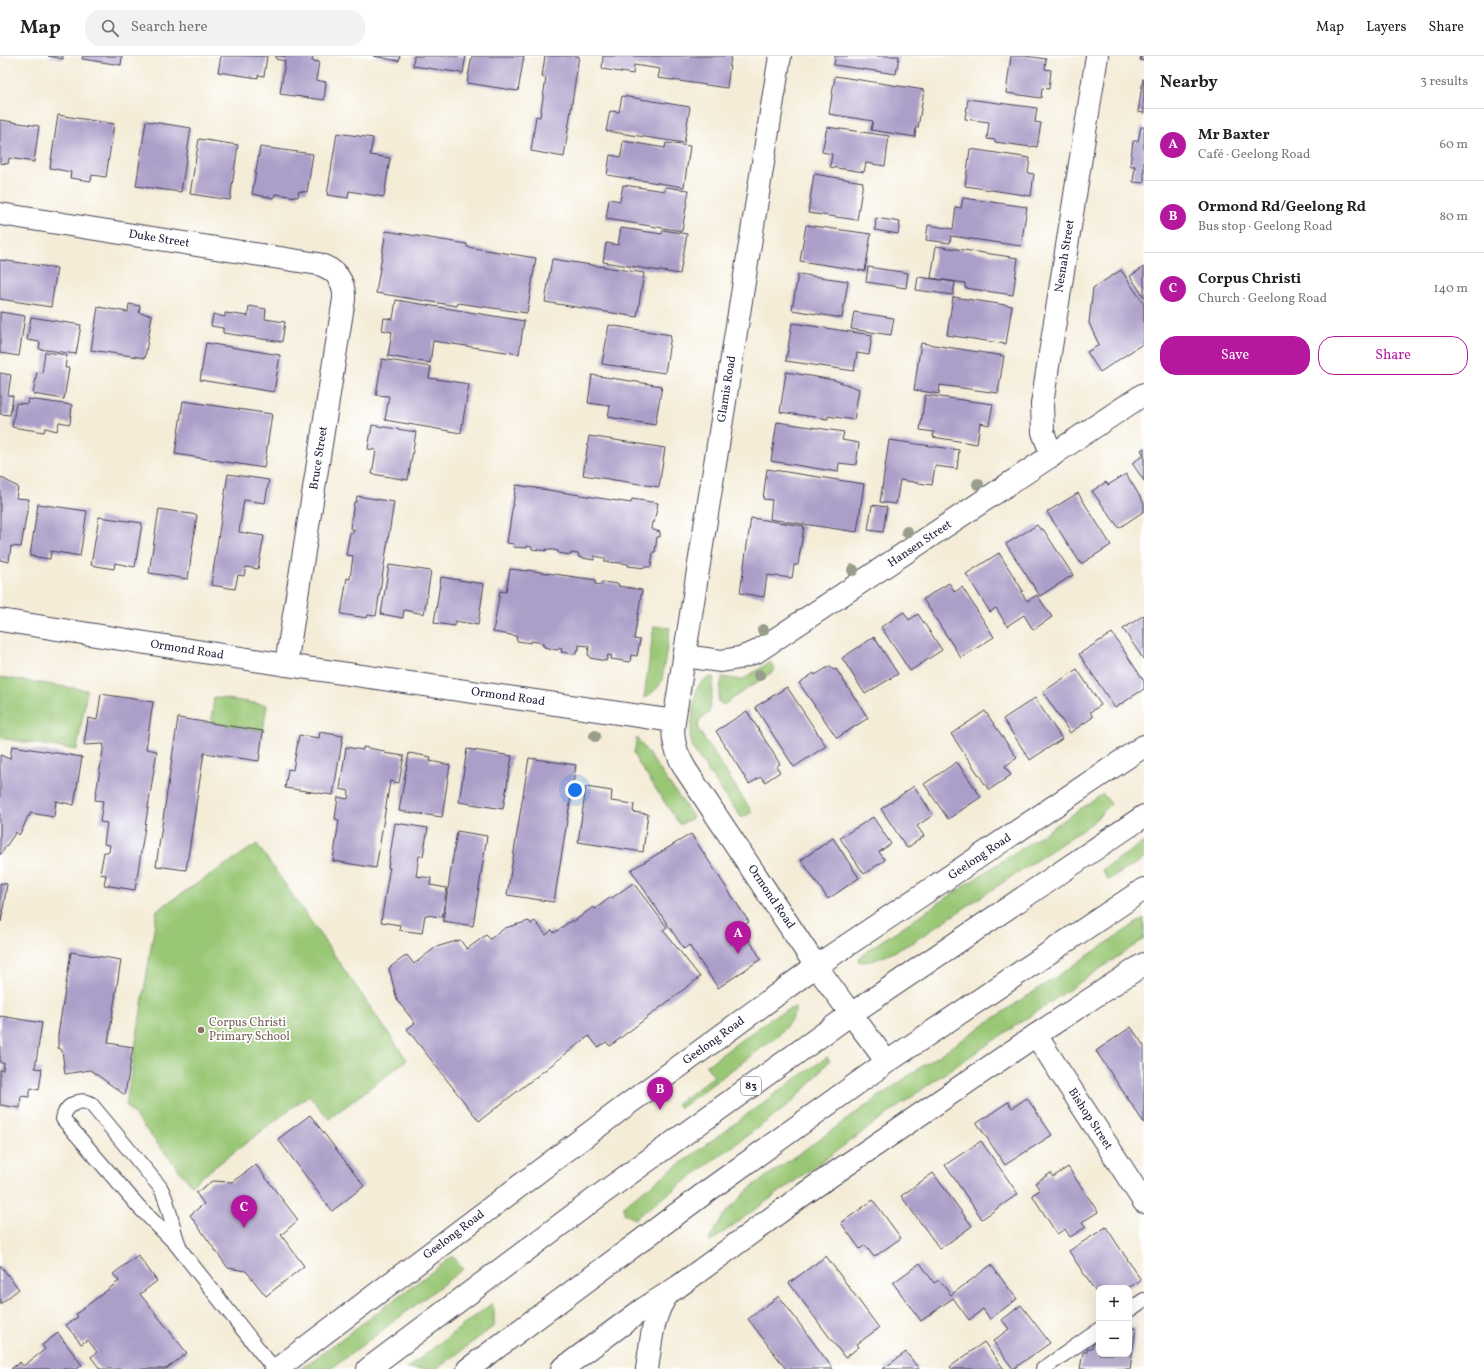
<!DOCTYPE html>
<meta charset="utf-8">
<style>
:root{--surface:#fff;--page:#f2f2f2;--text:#222;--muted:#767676;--line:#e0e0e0;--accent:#b5179e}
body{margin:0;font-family:Vollkorn,serif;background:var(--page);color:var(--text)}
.controls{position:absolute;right:12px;bottom:12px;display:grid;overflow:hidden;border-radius:8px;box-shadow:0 4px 16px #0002}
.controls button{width:36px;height:36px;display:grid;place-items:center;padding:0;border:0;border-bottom:1px solid var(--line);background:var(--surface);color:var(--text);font:20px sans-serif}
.you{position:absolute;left:575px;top:734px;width:14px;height:14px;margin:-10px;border:3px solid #fff;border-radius:50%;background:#1a73e8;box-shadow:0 0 0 6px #1a73e833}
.badge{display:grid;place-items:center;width:26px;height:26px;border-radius:50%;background:var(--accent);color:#fff;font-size:13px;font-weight:700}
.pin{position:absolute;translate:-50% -33px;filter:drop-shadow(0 1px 2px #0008)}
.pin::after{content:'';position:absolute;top:21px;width:14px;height:12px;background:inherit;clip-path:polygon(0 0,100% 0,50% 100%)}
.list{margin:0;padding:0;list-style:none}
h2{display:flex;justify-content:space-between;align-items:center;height:52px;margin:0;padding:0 16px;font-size:17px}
h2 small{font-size:13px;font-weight:400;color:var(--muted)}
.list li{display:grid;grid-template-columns:26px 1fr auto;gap:12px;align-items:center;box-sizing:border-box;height:72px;padding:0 16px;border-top:1px solid var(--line)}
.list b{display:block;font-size:15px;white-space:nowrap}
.list p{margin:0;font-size:13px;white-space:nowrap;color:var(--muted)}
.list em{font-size:13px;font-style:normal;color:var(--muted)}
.actions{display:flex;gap:8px;padding:12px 16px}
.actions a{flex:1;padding:9px 0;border:1px solid var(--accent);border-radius:16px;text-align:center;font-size:14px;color:var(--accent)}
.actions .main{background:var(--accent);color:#fff}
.icon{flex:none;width:22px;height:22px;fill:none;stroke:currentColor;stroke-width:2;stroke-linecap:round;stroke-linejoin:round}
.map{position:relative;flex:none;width:1144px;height:1313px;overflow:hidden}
header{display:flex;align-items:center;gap:24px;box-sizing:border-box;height:56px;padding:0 20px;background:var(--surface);border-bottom:1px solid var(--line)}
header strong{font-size:19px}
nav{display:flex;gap:22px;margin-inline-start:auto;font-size:14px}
.search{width:280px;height:36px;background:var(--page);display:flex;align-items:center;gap:10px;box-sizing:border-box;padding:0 14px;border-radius:16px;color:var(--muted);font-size:15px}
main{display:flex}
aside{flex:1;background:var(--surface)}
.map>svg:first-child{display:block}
</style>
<header>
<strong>Map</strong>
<div class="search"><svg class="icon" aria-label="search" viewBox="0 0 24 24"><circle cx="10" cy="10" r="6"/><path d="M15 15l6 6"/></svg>Search here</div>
<nav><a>Map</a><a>Layers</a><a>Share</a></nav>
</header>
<main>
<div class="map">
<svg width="1144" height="1313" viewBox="0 0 1144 1313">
<rect width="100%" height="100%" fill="#fff"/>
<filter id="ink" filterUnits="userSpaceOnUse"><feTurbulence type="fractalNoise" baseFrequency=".025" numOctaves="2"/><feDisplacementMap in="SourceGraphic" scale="8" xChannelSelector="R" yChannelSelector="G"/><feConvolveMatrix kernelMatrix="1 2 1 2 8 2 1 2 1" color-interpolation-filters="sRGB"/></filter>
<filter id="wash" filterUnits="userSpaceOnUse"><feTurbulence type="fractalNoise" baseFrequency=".012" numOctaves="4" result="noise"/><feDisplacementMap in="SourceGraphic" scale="16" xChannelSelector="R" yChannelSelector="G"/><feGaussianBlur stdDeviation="0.9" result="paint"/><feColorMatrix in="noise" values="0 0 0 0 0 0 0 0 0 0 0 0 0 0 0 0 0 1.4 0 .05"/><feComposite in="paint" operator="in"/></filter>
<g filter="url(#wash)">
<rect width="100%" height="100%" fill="#f4ecd7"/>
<g fill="#9ac774" stroke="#5e7458">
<path d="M654 570 670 572 662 623C659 633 652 637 644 642Z"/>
<path d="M770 606 775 614 723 649 718 645 722 621 742 624Z"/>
<path d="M0 621 87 634 77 694 0 682Z"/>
<path d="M711 621H714L709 657 699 664 698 673 752 756 742 762 728 744 693 693 690 680 695 640 697 633 701 626Z"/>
<path d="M214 641 267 649 263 675 211 667Z"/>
<path d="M637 682 692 759V762L680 769 637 705 634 697Z"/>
<path d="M1103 738 1111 748 1091 768 913 886C902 892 870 910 858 905L859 902 871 892Z"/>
<path d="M1144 786V803L1108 824 1102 814Z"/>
<path d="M257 788 407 1004 329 1063 309 1039 191 1129 126 1049 157 854Z"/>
<path d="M1144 862V883L938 1022 710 1186V1182L724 1159 749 1133 918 1013Z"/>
<path d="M795 951V956L791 964 778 980 680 1052 677 1048 714 1020 706 1010 774 960Z"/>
<path d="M827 1001 830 1004 806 1032 786 1051 634 1163 624 1157V1149L787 1029Z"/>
<path d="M453 1200 463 1213 331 1313H301Z"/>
<path d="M491 1248 494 1252V1270L437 1313H406Z"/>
</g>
<g id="blocks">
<g fill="#ab9ec8">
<path d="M48 0H63V3Z"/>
<path d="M83 0H122L121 9 82 3Z"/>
<path d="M221 0H267L264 20 258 19V22L218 16Z"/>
<path d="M276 0H313L312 5 319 6 316 24 326 26 324 44 280 38 285 5 276 3Z"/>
<path d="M373 0H400L399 5Z"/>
<path d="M414 0H466L463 17 413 10Z"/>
<path d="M472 0H524L518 35 467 27Z"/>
<path d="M545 0H579L564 101 531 95 536 60 540 61 546 22 542 21Z"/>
<path d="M603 0H731L727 32 658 22 660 13 634 9 633 18 602 13Z"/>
<path d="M835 0H899L896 18 834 9Z"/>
<path d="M1011 0H1025L1046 3 1045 13 1051 14 1049 33 1042 32 1041 42 1006 37Z"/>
<path d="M1141 0H1144V5L1140 4Z"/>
<path d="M835 20 924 34 918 72 916 71 915 81 871 74 873 65 829 58Z"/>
<path d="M1143 23H1144V57L1138 56Z"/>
<path d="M622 40 690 51 684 87 606 75 610 55 619 56Z"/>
<path d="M968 43 1037 52 1035 66 1041 67 1037 91 1032 90 1031 91 995 86V84L987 83 989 66 965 63Z"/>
<path d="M58 59 114 68 106 121 92 119 91 125 70 122 71 116 50 112Z"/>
<path d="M0 64 39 70 34 106 9 102 8 108 0 107Z"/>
<path d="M146 65 191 72 181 136 136 130Z"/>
<path d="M827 71 889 80 885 110 866 107 864 116 830 111 832 98 822 96Z"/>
<path d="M1141 71H1144V127L1133 126 1135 110H1130L1133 85H1138Z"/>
<path d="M337 77 373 82 370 99 390 102 384 141 349 135 348 142 327 139Z"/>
<path d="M199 83 238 89 230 144 190 138Z"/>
<path d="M623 85 665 92 666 87 690 90 684 131 607 119 610 99 621 101Z"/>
<path d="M260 91 313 98 307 136 299 135 298 141 275 138 274 142 252 138Z"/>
<path d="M970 93 1030 102 1028 117 1034 118 1031 140 965 130Z"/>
<path d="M814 118 863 126 857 164 808 157Z"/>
<path d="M623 129 665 135V131L689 134 682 175 606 163 609 143 620 145Z"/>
<path d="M963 142 1027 151 1021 190 951 180 950 187 926 184 928 169 953 173 956 151 961 152Z"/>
<path d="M876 162 900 166 898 178 875 174Z"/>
<path d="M806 169 871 178 865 215 800 205Z"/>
<path d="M621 172 662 178 663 174 687 178 680 218 603 206 606 187 618 189Z"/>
<path d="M386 175 467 188V191L536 202 527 257 458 247 457 250 376 237Z"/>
<path d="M936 190 1018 202 1013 239 965 232V227L931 222Z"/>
<path d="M552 203 644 217 637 261 545 246Z"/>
<path d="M0 204 57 212 51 251 0 243Z"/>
<path d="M868 211 908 217 906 232 866 226Z"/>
<path d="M1144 211V241L1130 220Z"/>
<path d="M1121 214 1144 248V287L1100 316 1087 296 1099 289 1089 267 1093 232Z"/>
<path d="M798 218 848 225 842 262 792 254Z"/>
<path d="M918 221 955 226 953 239 916 234Z"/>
<path d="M953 241 1012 250 1006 288 947 279Z"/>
<path d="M396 244 524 265 519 298 433 285 430 307 388 300 392 276 382 274 384 262 393 263Z"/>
<path d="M129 248 140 250 139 257 152 259 145 302 91 294 98 251 128 256Z"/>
<path d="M249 250 266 253 265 263 285 266 282 286 223 277V272L211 270 213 258 225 261V257L248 260Z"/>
<path d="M0 256 25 260 19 300 0 297Z"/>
<path d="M854 256 894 262 891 279 851 273Z"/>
<path d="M31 261 81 269 76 298 39 293 40 286 27 284Z"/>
<path d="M792 267 872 279 869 299 857 297 854 315 786 305Z"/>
<path d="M609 269 671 279 665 317 602 308Z"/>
<path d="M206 287 280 299 274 336 200 324Z"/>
<path d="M921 287 1004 300 998 337 940 329 939 338 914 334Z"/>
<path d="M45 296 67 299 65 312H69L64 343 33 338 37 316 42 317Z"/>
<path d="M382 303 431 311 429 322 469 328 461 377 385 364 389 340 376 339Z"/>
<path d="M786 316 834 324 859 333 854 364 828 360V363L780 356Z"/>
<path d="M0 317 11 319 8 339 13 340 10 359 0 358Z"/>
<path d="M592 319 662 330 655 369 608 361 610 350 588 347Z"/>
<path d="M925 339 993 348 989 369 980 367 977 388 933 381 934 376 920 374Z"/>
<path d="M28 343 72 349 70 368 59 366 57 375 45 372 44 376 12 371 16 347 27 348Z"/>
<path d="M183 345 272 358 264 412 175 398Z"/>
<path d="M777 366 844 376 842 384 859 387 856 409 839 407 838 416 771 405Z"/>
<path d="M372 369 416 376 408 424 372 418 376 394 368 393Z"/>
<path d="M589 380 665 392 659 431 583 419Z"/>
<path d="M889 384 959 394 957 413 935 410 932 429 900 424 896 448 880 446Z"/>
<path d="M1144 392V425L1132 407 1144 399 1141 394Z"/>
<path d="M767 413 864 428 857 476 770 463 772 444 763 443Z"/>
<path d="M228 418 269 424 265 447 244 444 239 476 264 480 258 513 246 511 244 520 238 519 235 533 211 529Z"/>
<path d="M1126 418 1144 447V455L1119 472 1092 435 1106 426 1108 429Z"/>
<path d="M0 421 18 431 16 442 29 443 21 491 11 490 9 506 0 504Z"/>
<path d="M516 429 631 447 632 443 658 447 654 467 652 466 651 473 660 476V481H657L655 496H653L651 511H645V512L628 510V508L622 507 605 506V502L594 500V504L578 501 579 498 571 497V499L558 497V495L553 494 546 493V495L532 493V491L527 490V492L513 491 514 488 507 487Z"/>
<path d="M1078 437 1111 489 1081 508 1047 456Z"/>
<path d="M357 440 394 446 376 560 368 559 367 562 341 558 347 522 350 523 353 500 346 499 350 476 353 477 354 473H350L354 446H356Z"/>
<path d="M38 448 87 455 80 500 51 495 50 503 30 500Z"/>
<path d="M872 449 887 451 883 476 868 474Z"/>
<path d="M159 453 197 459 188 523 149 517Z"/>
<path d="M99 461 142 467 135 511 115 507 114 513 91 509Z"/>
<path d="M751 462 804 470 798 509H794L792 522 767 519 764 541 740 537Z"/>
<path d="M1037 469 1041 474 1043 473 1073 519 1040 540 1006 488Z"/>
<path d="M999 497 1023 535 1021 536 1027 545 1037 539 1052 561 1033 574 1024 559 1007 570 996 552 990 556 966 518Z"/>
<path d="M389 509 431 515 424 558 404 554 403 562 381 558Z"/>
<path d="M510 513 527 515V514L596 524 595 528 601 529 602 526 619 528 618 530 642 534 634 583 640 584 637 600 631 599 630 606 611 603 612 600 608 599 606 605 590 602V600L588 599 589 590 579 589V594H577L576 598 561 596 562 592 559 591 558 594 544 591 545 590 542 589 543 587 531 585V587L517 585 516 580 493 576 500 535 506 536Z"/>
<path d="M441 521 484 528 478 569 455 565V570L434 567Z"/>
<path d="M949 527 955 536 962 531 994 581 961 602 923 543Z"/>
<path d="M904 556 909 564 918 558 942 594 910 615 881 571Z"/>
<path d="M1144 559V604L1123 573Z"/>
<path d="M1112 577 1144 625V633L1115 652 1079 598Z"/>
<path d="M874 581 898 618 865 638 842 602Z"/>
<path d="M830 610 833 614 836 613 868 662 837 682 799 627 814 617 815 619Z"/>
<path d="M1077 613 1101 649 1090 656 1093 661 1070 677 1043 636Z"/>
<path d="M787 631 826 690 794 711 755 651Z"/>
<path d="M101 638 153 646 146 693 157 695 135 834 104 829 106 819 100 818 104 796H109L110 789 104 788 107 767 100 766 103 745 95 744 104 688 84 689 88 662 97 664Z"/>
<path d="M1035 642 1062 683 1030 704 1003 663Z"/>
<path d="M747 655 780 708 776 711 780 716 765 726 761 721 749 728 716 675Z"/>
<path d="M985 655 1017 702 1005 710 1011 719 989 734 951 678Z"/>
<path d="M178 662 263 675 259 705 204 697 186 814 156 810Z"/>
<path d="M320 676 343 680 333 739 285 732 288 713 293 714 299 679 319 682Z"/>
<path d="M12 690 82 701 74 749 56 745 54 761 30 757V760H28L23 772 19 779 16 776 0 799V699L10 703Z"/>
<path d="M346 691 363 694V691L384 695V697L404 700 399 727 390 725 376 812 333 805 339 764 335 763 338 741 348 743 349 735 340 733Z"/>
<path d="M467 693 512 700 503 753 459 746Z"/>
<path d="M409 697 431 701 430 705 450 709 442 761 399 755Z"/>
<path d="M529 702 576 709 554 846 507 839Z"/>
<path d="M957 706 981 741 948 763 924 728Z"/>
<path d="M914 730 933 759 917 770 924 780 907 792 881 753Z"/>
<path d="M586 731 612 735 611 745 634 748 633 756 648 758 643 796 578 786Z"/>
<path d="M873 761 891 788 879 796 885 804 864 818 840 782Z"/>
<path d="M395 767 428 772 423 800H419L416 820 431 822 430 829 447 832 442 861 425 859 422 877 399 874 400 869 381 866 389 816 390 812H388Z"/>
<path d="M457 775 487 780 473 870 443 865Z"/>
<path d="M691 778 749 866 741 871 761 903 718 932 689 889 684 893 631 814Z"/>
<path d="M833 782 859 822 828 843 801 804Z"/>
<path d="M0 827 7 828 1 866 0 865Z"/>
<path d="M633 827 667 871 663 874 700 921 610 990 606 986 598 991 589 980 479 1065 407 973 415 967 397 944 389 912 407 899 414 908 436 891 460 884 467 893 486 879 490 883 505 872 529 865 531 868 535 865 546 879 552 874 554 877 572 864 573 866 593 851 595 853 611 841 612 842Z"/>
<path d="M71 896 121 904 108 987 133 991 125 1039 90 1014 65 1018 62 994 58 992V979Z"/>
<path d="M0 960 42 967 35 1012 42 1013 39 1034 31 1032 29 1041 21 1040 20 1052 0 1049V1014H3L4 1007H0Z"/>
<path d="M1131 971 1144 990V1067L1096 995Z"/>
<path d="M1027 1042 1052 1079 1005 1109 977 1067 1008 1046 1012 1052Z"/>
<path d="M310 1059 364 1130 332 1155 278 1083Z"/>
<path d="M981 1085 1018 1138 982 1163 945 1109Z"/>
<path d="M256 1109 298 1164 281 1179 304 1210 266 1240 246 1215 228 1212 190 1159 204 1148 196 1137 212 1125 232 1126Z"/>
<path d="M1068 1111 1098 1156 1082 1166 1086 1171 1070 1181 1065 1173 1057 1178 1032 1139 1040 1134 1035 1127 1051 1117 1053 1121Z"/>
<path d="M933 1117 972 1170 940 1193 901 1140Z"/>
<path d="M873 1144 901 1182 874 1201 865 1189 860 1193 841 1167Z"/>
<path d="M1106 1171 1141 1224 1128 1232H1099V1241L1069 1195Z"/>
<path d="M138 1199 157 1225 140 1238 187 1297 166 1313H100L91 1301 97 1296 88 1284 81 1288 66 1269 78 1261 76 1258 119 1225 113 1218Z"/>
<path d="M826 1200 879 1272 857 1288 859 1291 845 1302 789 1227Z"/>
<path d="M920 1207 934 1227 939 1224 951 1239 991 1209 1017 1243 990 1263 983 1253 969 1264 953 1242 921 1265 893 1227Z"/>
<path d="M0 1209 19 1233 0 1248Z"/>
<path d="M779 1240 816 1290 833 1313H786L748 1263Z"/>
<path d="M1021 1249 1050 1287 1013 1313 993 1285 1009 1273 1002 1264Z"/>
<path d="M1129 1271 1136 1272 1130 1313H1080L1083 1296H1087V1293H1092L1093 1287 1099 1288V1298H1129Z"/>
<path d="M58 1277 82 1309 77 1313H11L20 1306 23 1310 34 1302 45 1293 42 1289Z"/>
<path d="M984 1286 1004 1313H952L950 1311Z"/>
<path d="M906 1296 919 1313H883Z"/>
</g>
</g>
</g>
<g filter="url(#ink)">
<use href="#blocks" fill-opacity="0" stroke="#424052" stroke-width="1"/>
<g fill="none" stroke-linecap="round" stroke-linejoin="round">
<g stroke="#424052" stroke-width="16">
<g id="service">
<path d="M181 1194C171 1174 171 1149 160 1131L91 1048C79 1041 65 1050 63 1063L139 1151 175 1187 274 1313"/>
<path d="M1129 1254 1144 1244"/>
<path d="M1043 1313 1099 1274"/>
</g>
</g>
<g stroke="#424052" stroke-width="24">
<g id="minor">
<path d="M0 158 318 208C335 213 345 224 344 243L286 609"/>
<path d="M1052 400 1043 376 1042 348 1097 0"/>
<path d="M0 564 286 609 674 665C671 684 677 699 686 714L816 910 851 958"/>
<path d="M684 600 721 605 739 602 756 596 1144 338"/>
<path d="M674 665 780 0"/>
<path d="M1036 979 1144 1146"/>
<path d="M277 1313 624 1051 816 910 1144 690"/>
<path d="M562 1313 643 1253 679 1230 807 1136 1036 979 1144 908"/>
<path d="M647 1313C651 1288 652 1257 669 1237"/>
</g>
</g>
<g stroke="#424052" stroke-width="24">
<g id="trunk">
<path d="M851 958 887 1006"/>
<path d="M368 1313 600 1139 851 958 1144 760"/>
<path d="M468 1313 713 1131 887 1006 1144 833"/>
</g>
</g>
<use href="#service" stroke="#fff" stroke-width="14"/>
<use href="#minor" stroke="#fff" stroke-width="22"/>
<use href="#trunk" stroke="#fff" stroke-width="22"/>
</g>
<g fill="#989d8c">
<circle cx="978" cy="428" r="6"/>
<circle cx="907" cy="476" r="6"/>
<circle cx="853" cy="514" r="6"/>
<circle cx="763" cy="574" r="6"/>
<circle cx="759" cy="619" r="6"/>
<circle cx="595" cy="680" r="6"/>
</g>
</g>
<circle fill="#8d6e63" stroke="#fff" stroke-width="1.5" cx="201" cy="974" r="4"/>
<g text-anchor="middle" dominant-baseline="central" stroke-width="3.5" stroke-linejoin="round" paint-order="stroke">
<rect fill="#fff" stroke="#646476" stroke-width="1" x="741" y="1021" width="20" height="18" rx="3"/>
<g font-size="11" font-weight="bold" fill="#22223b">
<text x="751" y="1030">83</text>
</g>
<g font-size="12" fill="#22223b" stroke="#fff">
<text transform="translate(159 183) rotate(9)">Duke Street</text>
<text transform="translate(1065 200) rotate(-81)">Nesnah Street</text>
<text transform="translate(727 333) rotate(-81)">Glamis Road</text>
<text transform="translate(319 402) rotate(-81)">Bruce Street</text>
<text transform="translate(920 488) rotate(-34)">Hansen Street</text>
<text transform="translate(187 594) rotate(9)">Ormond Road</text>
<text transform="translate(508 641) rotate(8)">Ormond Road</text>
<text transform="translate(980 801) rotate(-34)">Geelong Road</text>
<text transform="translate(771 841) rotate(56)">Ormond Road</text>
<text transform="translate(714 985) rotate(-36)">Geelong Road</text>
<text transform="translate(1090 1063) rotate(57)">Bishop Street</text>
<text transform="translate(454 1179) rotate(-37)">Geelong Road</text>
</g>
<g font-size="12" fill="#785e54" stroke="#fff" text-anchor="start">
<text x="209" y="967">Corpus Christi<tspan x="209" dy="14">Primary School</tspan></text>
</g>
</g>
</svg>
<div class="controls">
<button>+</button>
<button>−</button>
</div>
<div class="you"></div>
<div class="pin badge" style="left:738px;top:898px">A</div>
<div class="pin badge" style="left:660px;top:1054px">B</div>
<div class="pin badge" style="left:244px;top:1172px">C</div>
</div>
<aside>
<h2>Nearby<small>3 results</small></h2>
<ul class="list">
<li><span class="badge">A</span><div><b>Mr Baxter</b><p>Café · Geelong Road</p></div><em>60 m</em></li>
<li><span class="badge">B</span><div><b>Ormond Rd/Geelong Rd</b><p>Bus stop · Geelong Road</p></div><em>80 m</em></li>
<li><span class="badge">C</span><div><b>Corpus Christi</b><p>Church · Geelong Road</p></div><em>140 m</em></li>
</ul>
<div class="actions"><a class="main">Save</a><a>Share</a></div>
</aside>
</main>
